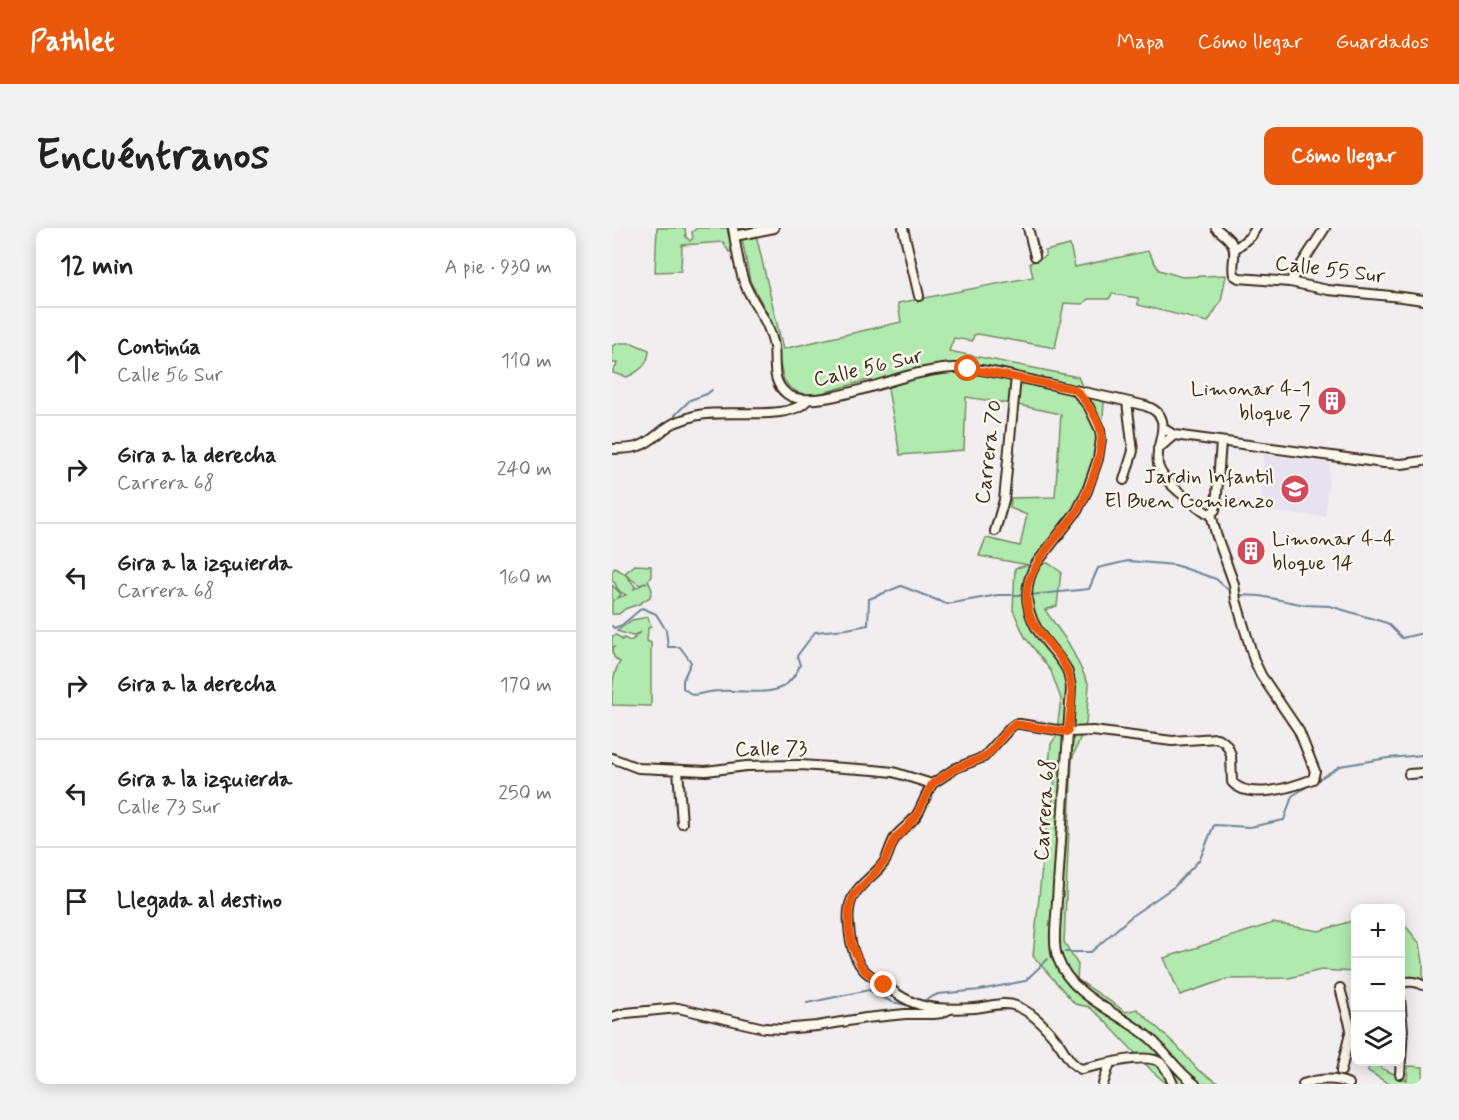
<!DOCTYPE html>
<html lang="es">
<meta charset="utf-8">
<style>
:root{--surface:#fff;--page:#f2f2f2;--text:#222;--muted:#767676;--line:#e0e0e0;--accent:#ea580c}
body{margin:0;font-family:Mynerve,sans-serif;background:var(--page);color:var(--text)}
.controls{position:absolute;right:18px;bottom:18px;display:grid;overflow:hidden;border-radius:12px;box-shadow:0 3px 15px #0003}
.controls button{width:54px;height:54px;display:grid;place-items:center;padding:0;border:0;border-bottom:2px solid var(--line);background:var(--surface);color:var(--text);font:30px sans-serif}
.stop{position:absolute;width:18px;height:18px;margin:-14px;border:4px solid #ea580c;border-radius:50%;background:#fff}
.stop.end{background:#ea580c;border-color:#fff;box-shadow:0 2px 6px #0008}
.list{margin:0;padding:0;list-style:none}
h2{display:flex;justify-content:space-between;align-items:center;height:78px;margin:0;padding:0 24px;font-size:26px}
h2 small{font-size:20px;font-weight:400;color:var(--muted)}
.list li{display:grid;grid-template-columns:39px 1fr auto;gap:18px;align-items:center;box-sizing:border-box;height:108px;padding:0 24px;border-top:2px solid var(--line)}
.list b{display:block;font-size:22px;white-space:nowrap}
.list p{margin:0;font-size:20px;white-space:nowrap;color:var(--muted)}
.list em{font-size:20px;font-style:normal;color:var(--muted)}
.icon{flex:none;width:33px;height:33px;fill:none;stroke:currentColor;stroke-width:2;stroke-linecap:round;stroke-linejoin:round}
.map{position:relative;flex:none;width:811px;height:856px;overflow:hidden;border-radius:12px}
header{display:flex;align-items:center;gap:36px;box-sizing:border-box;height:84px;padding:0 30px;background:var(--accent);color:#fff}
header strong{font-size:28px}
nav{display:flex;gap:33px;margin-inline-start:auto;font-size:21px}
.intro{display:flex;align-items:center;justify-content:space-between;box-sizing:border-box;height:144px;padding:0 36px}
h1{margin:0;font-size:42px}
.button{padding:15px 27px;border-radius:12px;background:var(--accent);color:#fff;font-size:21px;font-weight:700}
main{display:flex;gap:36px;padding:0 36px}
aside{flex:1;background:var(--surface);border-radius:12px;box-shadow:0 3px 15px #0003}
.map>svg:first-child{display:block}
</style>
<header>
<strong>Pathlet</strong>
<nav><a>Mapa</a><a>Cómo llegar</a><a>Guardados</a></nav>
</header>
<div class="intro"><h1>Encuéntranos</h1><a class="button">Cómo llegar</a></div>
<main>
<aside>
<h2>12 min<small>A pie · 930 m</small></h2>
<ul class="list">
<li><svg class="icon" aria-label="ahead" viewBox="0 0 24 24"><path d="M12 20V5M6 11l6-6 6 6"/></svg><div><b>Continúa</b><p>Calle 56 Sur</p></div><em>110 m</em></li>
<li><svg class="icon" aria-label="right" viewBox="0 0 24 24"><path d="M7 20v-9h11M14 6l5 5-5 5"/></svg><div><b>Gira a la derecha</b><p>Carrera 68</p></div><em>240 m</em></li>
<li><svg class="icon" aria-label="left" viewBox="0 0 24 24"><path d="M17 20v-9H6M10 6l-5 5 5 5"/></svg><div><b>Gira a la izquierda</b><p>Carrera 68</p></div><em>160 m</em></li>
<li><svg class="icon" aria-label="right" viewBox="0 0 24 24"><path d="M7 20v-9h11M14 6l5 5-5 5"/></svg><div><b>Gira a la derecha</b></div><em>170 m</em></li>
<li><svg class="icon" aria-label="left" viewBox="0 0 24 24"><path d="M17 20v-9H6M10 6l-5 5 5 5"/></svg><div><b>Gira a la izquierda</b><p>Calle 73 Sur</p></div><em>250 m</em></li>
<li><svg class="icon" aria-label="arrive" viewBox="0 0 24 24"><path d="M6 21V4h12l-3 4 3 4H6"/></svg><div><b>Llegada al destino</b></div></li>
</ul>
</aside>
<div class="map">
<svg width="811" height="856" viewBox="0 0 811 856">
<rect width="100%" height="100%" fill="#f2edee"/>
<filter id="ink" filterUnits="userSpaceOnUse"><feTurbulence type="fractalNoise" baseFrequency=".0167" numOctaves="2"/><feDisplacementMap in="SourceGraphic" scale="12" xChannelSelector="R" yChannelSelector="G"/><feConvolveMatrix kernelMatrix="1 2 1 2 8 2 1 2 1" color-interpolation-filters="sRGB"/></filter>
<g filter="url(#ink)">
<path fill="#e7e1f0" d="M652 227 718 235 713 288 649 283Z"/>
<g fill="#b1eaae" stroke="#768a66" stroke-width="1.5">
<path d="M45 0H73L74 9 78 13 81 10 80 4 85 0H115L120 23 117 24 111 14 70 17 69 43 43 44Z"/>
<path d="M128 0H145L144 7 171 121 289 94 286 75 421 49 418 35 434 28 433 23 458 17 463 39 536 23 547 42 570 49 614 47 609 73 596 94 526 77V70L500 66 497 71H476L471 76 452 75 443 120 366 106 362 107 360 113 342 110 337 123 466 149 470 158 492 174 491 189 483 230 463 278 428 327 423 337 436 335 449 344 445 378 433 382 457 416 477 457 474 495 460 531 452 714 466 737 465 751 514 784 525 781 565 818 586 842 608 856H555L541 844 490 790 477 779 463 776 421 728 435 590 440 578 443 550 437 536 439 516 444 509 449 471 439 443 413 409 401 382 403 340 417 337 367 328 374 310 408 318 415 287 398 280 399 270 443 269 449 186 406 177 354 169 352 222 288 227 276 161 256 152 210 165 196 167 185 164 177 159 172 152 167 133 166 119 159 92 138 53Z"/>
<path d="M7 115H20L37 122C37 136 27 144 15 149L1 145V142L4 139 5 135H0V118Z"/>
<path d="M23 337 39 338V350L36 352 40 362 38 369 27 376 13 381 7 386H0V373L2 372 0 370V357L9 366 6 370 14 367C8 364 5 362 3 355L0 353V343L3 340 12 345 23 358 22 361 35 354 28 357 19 351 13 345Z"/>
<path d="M36 389 39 399 36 400 35 413 39 415V478L0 477C0 462 0 446 8 434 3 431 0 428 0 421L2 419H0V408L4 407 9 410 10 412 12 410 18 413 23 410 22 409 29 404 20 408 5 403 20 392Z"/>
<path d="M788 691 808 716 811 734V754L802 750 794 752 789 751Z"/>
<path d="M743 692V744L709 742 677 750 615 751 568 767 552 730 661 695 707 703Z"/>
<path d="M758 834H771L769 840 795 852 796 838 811 839V856H777L756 843Z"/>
</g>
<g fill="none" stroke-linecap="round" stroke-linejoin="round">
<g stroke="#6a8698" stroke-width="2">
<path d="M63 187 78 172 95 166 100 162"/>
<path d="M418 367 477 361 486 340 516 333 563 337 604 351 620 365"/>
<path d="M626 367 648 368 693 377 718 378 775 395 790 410 811 405"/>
<path d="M0 398 2 400 10 397 30 380 44 386 54 402 56 419H68L79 434 71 452V460L80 467C89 466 99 463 108 463 141 461 172 475 188 437L185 428 203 404 235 401 256 397 257 371 289 358 335 376 386 367H412"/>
<path d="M453 724H479L521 687 563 658 588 631 602 597 638 599 672 592 680 568 728 538 776 530 811 527"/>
<path d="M195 775 257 762 280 774 299 778 302 777"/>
<path d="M307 775 326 766 368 762 413 753 436 731"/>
</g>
<g stroke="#3b2a1e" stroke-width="12">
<g id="minor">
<path d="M121 0C124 17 126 37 132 54 141 77 158 93 162 119 164 136 159 154 175 166 199 184 277 151 307 145 318 143 331 140 343 140 374 140 406 150 437 156 469 164 502 170 534 178 567 190 539 217 547 240 553 256 581 275 595 285H599L603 282 605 266 609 214"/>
<path d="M291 0 307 68"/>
<path d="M416 0 423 28"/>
<path d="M604 0C609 5 615 8 619 14 626 24 619 36 622 47L627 50 678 54 716 62 790 69 811 72"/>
<path d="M123 8 162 0"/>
<path d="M623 21 639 8 644 0"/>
<path d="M678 54 713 0"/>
<path d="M463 162 477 179 488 202 489 211 486 231 475 263 465 283 424 336C409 361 414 389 432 411 439 421 449 430 455 442 457 447 458 454 459 460L443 703C443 712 442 722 446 731 460 770 511 786 540 812 555 826 566 844 583 856"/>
<path d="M551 200 562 207 772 235 790 236 811 233"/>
<path d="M0 221C9 221 19 221 27 218 40 214 50 201 62 195 67 193 73 191 79 189 107 179 178 195 195 172"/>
<path d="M546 221 562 207"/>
<path d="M512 252 521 223 515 174"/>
<path d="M383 303 392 272 404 149"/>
<path d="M0 530 26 540 94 543 134 538 188 537 262 542 281 544 320 556"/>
<path d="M66 542 70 595"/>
<path d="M797 546 811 545"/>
<path d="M320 556 344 540 372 529 399 499 403 496H408L457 504 481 503 560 513 605 510 612 514 616 519 619 527 620 554C637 573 681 559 701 551L703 543 687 503 649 447 642 432 624 372 622 356 604 306 599 285"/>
<path d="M320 556C315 565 311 576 306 585 301 594 291 600 284 608 279 615 277 625 273 633 265 646 249 654 242 667 236 676 236 688 237 698 238 714 242 733 254 744 260 749 267 753 273 757 284 766 294 773 308 777 325 782 346 781 363 780 376 779 392 773 404 778 420 784 435 800 445 813 453 823 457 836 469 841 486 838 536 823 549 835 555 840 558 849 561 856"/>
<path d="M788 755C797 753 803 753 811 757"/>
<path d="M728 760 739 801 729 843"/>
<path d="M0 789 14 785 66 780 152 800 170 801 205 798 254 790 293 786H322L330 785 338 781"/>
<path d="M788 846 791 802 788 771"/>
<path d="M491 856 498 835"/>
<path d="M691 856C706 851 722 849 737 856"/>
</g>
</g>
<use href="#minor" stroke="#fbf7ec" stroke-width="8"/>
</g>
</g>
<g fill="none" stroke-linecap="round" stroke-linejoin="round" filter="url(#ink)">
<path stroke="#ea580c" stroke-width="8" d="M272 757 254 744 249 738 240 718 237 703V680L242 666 261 647 273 633 283 610 295 599 306 585 320 556 344 540 372 529 378 524 393 505 403 496 456 504C458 485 463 464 456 445 445 414 411 403 415 362 417 338 448 306 463 286 475 269 492 225 489 204 487 195 481 184 475 176 472 172 467 164 463 162 458 159 447 159 441 157 412 151 384 145 356 141"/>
</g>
<defs>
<g id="building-disc" transform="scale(1.5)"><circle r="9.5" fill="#d1495b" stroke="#fbf7ec"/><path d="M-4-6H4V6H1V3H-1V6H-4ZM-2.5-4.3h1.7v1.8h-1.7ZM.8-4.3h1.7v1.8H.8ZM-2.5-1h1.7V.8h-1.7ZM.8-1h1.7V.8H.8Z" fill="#fff"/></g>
<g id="school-disc" transform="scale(1.5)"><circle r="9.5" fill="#d1495b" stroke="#fbf7ec"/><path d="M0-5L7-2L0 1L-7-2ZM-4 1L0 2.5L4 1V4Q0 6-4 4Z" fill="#fff"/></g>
</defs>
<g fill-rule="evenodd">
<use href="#building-disc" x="720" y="173"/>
<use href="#school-disc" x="683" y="261"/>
<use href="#building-disc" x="639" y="323"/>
</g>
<g text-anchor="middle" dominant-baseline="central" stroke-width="5" stroke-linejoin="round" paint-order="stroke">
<g font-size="21" fill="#3b2a1e" stroke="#fbf7ec">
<text transform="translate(718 42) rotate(7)">Calle 55 Sur</text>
<text transform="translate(256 140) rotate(-13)">Calle 56 Sur</text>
<text transform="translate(377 224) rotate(-83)">Carrera 70</text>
<text transform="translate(159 521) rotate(-1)">Calle 73</text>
<text transform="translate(433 582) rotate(-86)">Carrera 68</text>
</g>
<g font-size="21" fill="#3b2a1e" stroke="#fbf7ec" text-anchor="end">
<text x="699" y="161">Limonar 4-1<tspan x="699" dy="24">bloque 7</tspan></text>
<text x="662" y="249">Jardin Infantil<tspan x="662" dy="24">El Buen Comienzo</tspan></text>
<text x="660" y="311" text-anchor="start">Limonar 4-4<tspan x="660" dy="24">bloque 14</tspan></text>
</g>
</g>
</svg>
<div class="controls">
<button>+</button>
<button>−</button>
<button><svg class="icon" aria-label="layers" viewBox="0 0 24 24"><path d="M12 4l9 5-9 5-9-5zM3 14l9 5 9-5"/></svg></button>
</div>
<div class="stop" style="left:356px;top:141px"></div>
<div class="stop end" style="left:272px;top:757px"></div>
</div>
</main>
